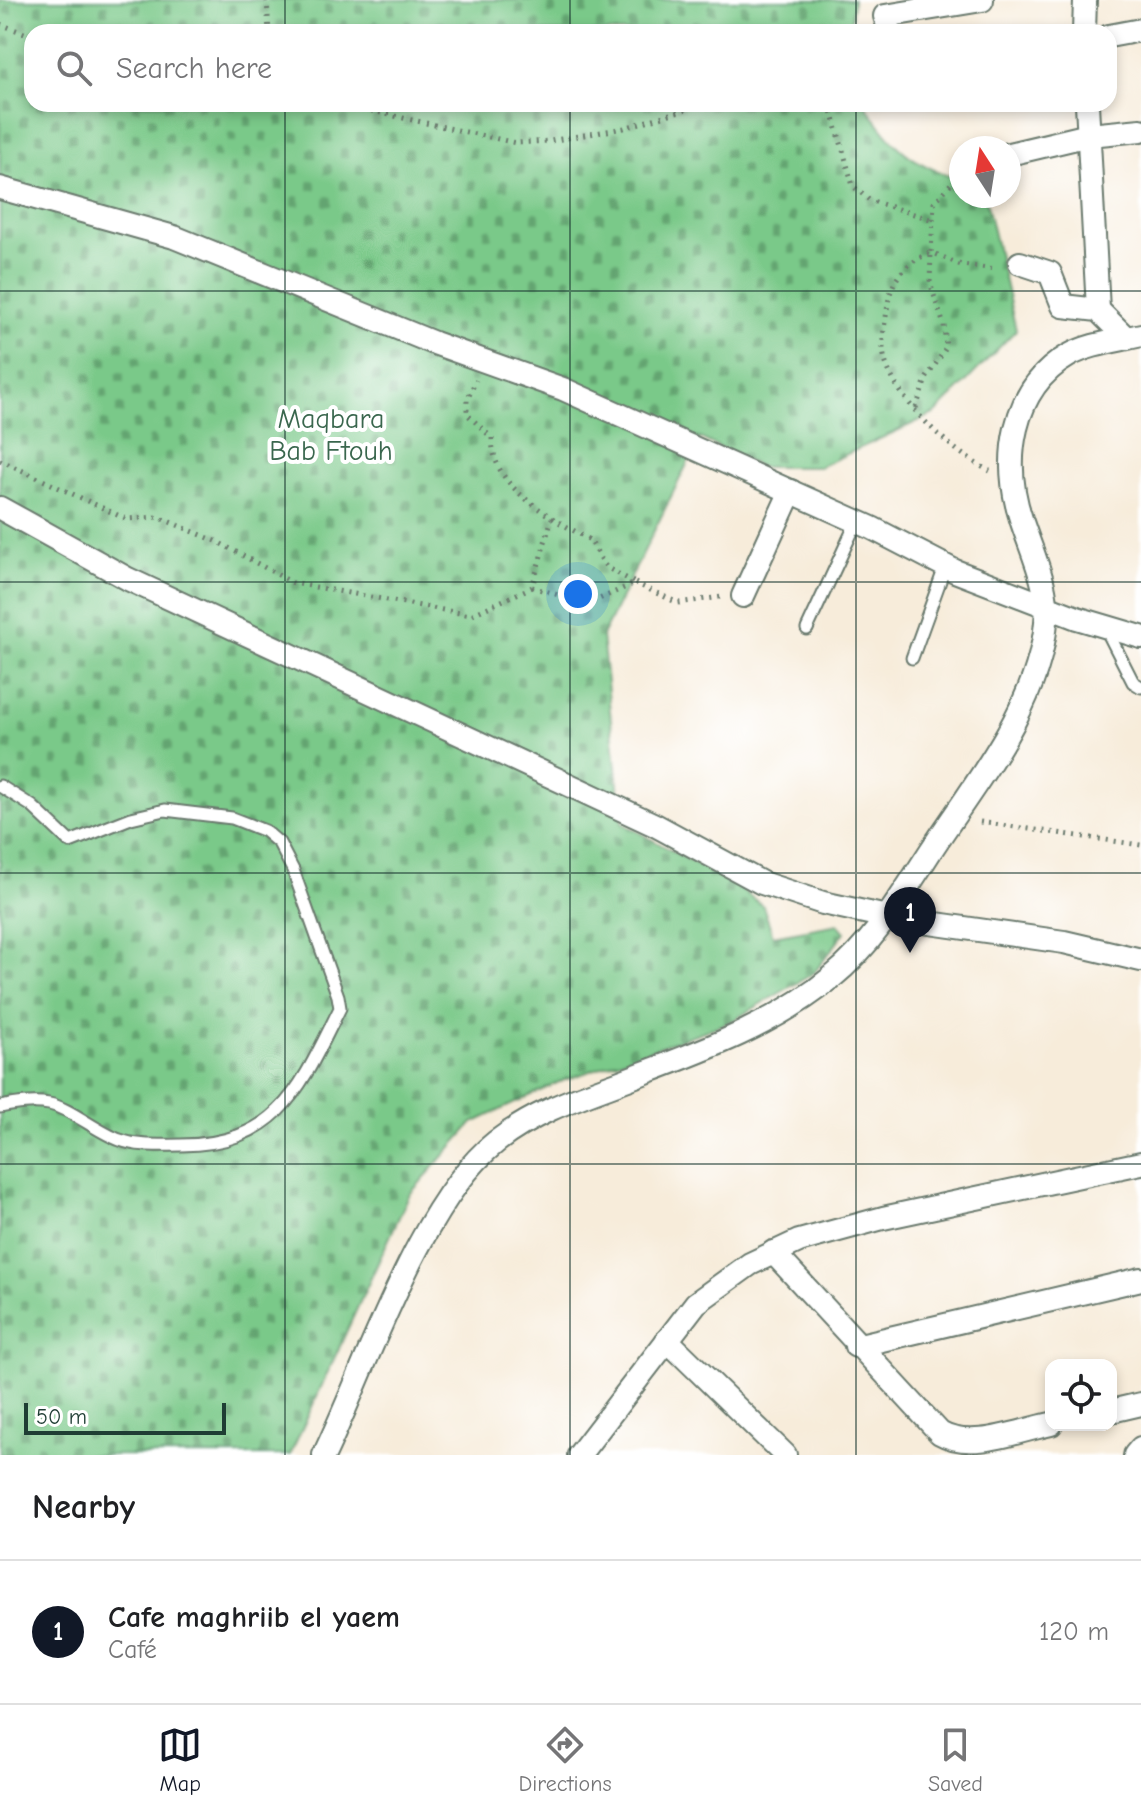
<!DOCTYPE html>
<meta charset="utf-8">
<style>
:root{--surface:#fff;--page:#f6f6f6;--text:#202124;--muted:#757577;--line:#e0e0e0;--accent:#111827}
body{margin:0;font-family:"Comic Neue",sans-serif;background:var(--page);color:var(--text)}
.controls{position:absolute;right:24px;bottom:24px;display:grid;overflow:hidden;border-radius:16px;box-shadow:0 4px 12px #0003}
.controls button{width:72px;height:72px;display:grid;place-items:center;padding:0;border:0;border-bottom:2px solid var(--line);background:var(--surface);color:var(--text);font:40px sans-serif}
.compass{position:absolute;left:949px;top:136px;width:72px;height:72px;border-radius:50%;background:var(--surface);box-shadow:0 4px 12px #0003;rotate:348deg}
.scale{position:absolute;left:24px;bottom:20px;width:202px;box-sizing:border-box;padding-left:8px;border:4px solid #1f3d34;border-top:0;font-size:22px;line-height:28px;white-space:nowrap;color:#1f3d34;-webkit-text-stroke:6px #fff;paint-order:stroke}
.you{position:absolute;left:578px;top:594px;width:28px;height:28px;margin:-20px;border:6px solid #fff;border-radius:50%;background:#1a73e8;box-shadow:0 0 0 12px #1a73e833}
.badge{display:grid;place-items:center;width:52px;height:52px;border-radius:50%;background:var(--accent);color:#fff;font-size:26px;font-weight:700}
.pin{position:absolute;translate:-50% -66px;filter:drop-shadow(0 2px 4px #0008)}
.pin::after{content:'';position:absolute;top:42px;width:28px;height:24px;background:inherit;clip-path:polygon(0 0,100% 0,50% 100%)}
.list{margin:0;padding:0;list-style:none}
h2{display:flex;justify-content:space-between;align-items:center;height:104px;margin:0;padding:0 32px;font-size:34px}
h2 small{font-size:26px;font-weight:400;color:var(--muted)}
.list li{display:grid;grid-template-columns:52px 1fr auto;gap:24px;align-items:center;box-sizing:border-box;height:144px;padding:0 32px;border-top:2px solid var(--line)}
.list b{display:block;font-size:30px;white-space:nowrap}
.list p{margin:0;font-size:26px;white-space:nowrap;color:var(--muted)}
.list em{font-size:26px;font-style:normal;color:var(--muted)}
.icon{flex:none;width:44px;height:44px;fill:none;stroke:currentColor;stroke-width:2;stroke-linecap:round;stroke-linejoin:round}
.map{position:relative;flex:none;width:1141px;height:1455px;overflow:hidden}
.search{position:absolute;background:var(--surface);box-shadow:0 4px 12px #0003;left:24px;right:24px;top:24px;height:88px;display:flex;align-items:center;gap:20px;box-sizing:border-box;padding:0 28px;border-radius:24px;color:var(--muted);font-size:30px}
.sheet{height:248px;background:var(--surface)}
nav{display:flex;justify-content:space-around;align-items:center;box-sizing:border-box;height:112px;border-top:2px solid var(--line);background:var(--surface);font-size:22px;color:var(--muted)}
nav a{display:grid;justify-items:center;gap:4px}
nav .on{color:var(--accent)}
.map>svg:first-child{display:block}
</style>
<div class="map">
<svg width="1141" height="1455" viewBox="0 0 1141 1455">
<defs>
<pattern id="cemetery-stones" width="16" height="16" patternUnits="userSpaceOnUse" patternTransform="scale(2)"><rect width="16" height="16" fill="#7ac989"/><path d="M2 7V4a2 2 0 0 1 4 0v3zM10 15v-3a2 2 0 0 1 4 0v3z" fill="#63a471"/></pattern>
</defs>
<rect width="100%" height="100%" fill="#fff"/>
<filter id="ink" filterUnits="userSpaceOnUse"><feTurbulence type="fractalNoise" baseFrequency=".0125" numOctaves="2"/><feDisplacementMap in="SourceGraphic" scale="16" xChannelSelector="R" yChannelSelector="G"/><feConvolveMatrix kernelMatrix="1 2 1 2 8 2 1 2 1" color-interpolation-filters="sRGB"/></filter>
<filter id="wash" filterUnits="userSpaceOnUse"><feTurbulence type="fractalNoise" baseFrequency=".006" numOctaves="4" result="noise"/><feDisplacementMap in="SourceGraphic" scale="32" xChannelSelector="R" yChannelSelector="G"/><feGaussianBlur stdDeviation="1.8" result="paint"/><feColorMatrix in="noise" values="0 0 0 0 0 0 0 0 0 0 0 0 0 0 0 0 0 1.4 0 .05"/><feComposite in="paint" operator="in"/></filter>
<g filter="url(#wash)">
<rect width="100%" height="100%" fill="#f7ecda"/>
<path fill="url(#cemetery-stones)" stroke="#4c835e" stroke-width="2" d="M0 0H853L850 32H32V104H865C893 147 911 164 961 180V196H985L1016 330 936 413 819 467H760L700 438 602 636 622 823 739 888 763 906 773 936 838 924 845 932 814 973 730 1022 559 1082 473 1123 409 1195 290 1455H0Z"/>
</g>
<g filter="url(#ink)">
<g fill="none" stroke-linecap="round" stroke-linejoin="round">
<g stroke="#6b7a6e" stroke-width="15">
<g id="lane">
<path d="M1105 627 1133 682 1141 687"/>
<path d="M807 629 857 521"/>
<path d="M912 658 945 567"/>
<path d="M0 786 32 806 70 842 131 818 165 810 232 818 265 831 279 843 293 870 338 996 340 1008C301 1086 280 1144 181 1145 161 1145 139 1147 120 1140 97 1132 70 1108 49 1104 33 1101 16 1104 0 1107"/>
</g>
</g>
<g stroke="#6b7a6e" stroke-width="26">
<g id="street">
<path d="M890 32 885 16 982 0"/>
<path d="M1084 32 1085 0"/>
<path d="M1109 36 1141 30"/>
<path d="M1087 104 1098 310"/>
<path d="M1009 154 1089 135 1141 130"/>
<path d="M0 188 174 237 434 343 563 389 872 528 955 571 1077 618 1141 637"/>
<path d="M1020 263 1050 273 1063 306 1098 310 1126 338"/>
<path d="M0 508 128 579 655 825 762 883 823 903 887 917 1064 942 1141 960"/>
<path d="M743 596 791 491"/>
<path d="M773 1252 940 1433C971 1451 1017 1431 1051 1424"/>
<path d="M667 1340 785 1455"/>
<path d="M856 1346 1141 1279"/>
<path d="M1111 1411 1141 1404"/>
<path d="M324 1455C367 1366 420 1202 496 1142 539 1108 590 1094 641 1074 705 1050 777 1023 831 978 873 944 901 897 930 852 974 784 1039 707 1046 622 1050 588 1031 551 1021 519 1002 462 1011 389 1068 356 1089 344 1117 341 1141 335"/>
<path d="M579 1455 696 1303 750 1264 799 1241 883 1218 1141 1163"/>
<path d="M1135 1455 1141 1448"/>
</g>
</g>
<g stroke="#6b7a6e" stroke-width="5" stroke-dasharray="2 6" stroke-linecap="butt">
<path d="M267 0 269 32"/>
<path d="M0 24 32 36"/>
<path d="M340 104 516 143 550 141 624 128 703 104"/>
<path d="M830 104 853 186 869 200 933 220"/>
<path d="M961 172 934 203 931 252 961 265 997 269"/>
<path d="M916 408 926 379 946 348 944 325 930 283 931 252C903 265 890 280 887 311 885 323 882 337 883 348 885 392 953 454 990 471"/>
<path d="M0 460 126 519 158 517 216 541 293 583 471 615 532 587 552 518C521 496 493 478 492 438L467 414V400L476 380"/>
<path d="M635 583 678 603 721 597"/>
<path d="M532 587 588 604 635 583 606 567 590 540 552 518"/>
<path d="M980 822 1141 845"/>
</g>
<use href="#lane" stroke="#fff" stroke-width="11"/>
<use href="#street" stroke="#fff" stroke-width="22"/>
</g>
</g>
<path fill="none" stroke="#1f3d34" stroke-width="2" stroke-opacity="0.55" d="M285 0V32M570 0V32M856 0V32M285 104V1455M570 104V1455M856 104V1455M0 291H1141M0 582H1141M0 873H1141M0 1164H1141"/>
<g text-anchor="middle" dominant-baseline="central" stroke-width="8" stroke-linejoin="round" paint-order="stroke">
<g font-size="28" fill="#3a674e" stroke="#fff">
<text x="331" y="419">Maqbara<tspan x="331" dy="32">Bab Ftouh</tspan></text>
</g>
</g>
</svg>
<div class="controls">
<button><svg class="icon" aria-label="locate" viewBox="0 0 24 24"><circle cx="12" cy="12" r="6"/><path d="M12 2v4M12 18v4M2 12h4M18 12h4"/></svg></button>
</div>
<svg class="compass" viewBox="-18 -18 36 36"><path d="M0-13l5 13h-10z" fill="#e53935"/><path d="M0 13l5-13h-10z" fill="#757577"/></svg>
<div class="scale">50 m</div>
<div class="you"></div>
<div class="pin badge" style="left:910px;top:953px">1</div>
<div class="search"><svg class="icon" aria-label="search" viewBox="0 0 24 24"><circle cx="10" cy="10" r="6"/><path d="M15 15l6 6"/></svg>Search here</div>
</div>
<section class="sheet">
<h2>Nearby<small></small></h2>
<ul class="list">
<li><span class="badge">1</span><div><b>Cafe maghriib el yaem</b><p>Café</p></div><em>120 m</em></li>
</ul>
</section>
<nav>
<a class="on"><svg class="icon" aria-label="map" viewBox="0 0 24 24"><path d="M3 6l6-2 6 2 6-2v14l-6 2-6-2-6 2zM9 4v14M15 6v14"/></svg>Map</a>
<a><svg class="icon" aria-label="directions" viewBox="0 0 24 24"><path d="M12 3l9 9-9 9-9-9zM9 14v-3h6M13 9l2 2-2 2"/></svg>Directions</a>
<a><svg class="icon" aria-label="saved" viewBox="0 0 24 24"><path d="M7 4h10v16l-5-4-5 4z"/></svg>Saved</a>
</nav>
